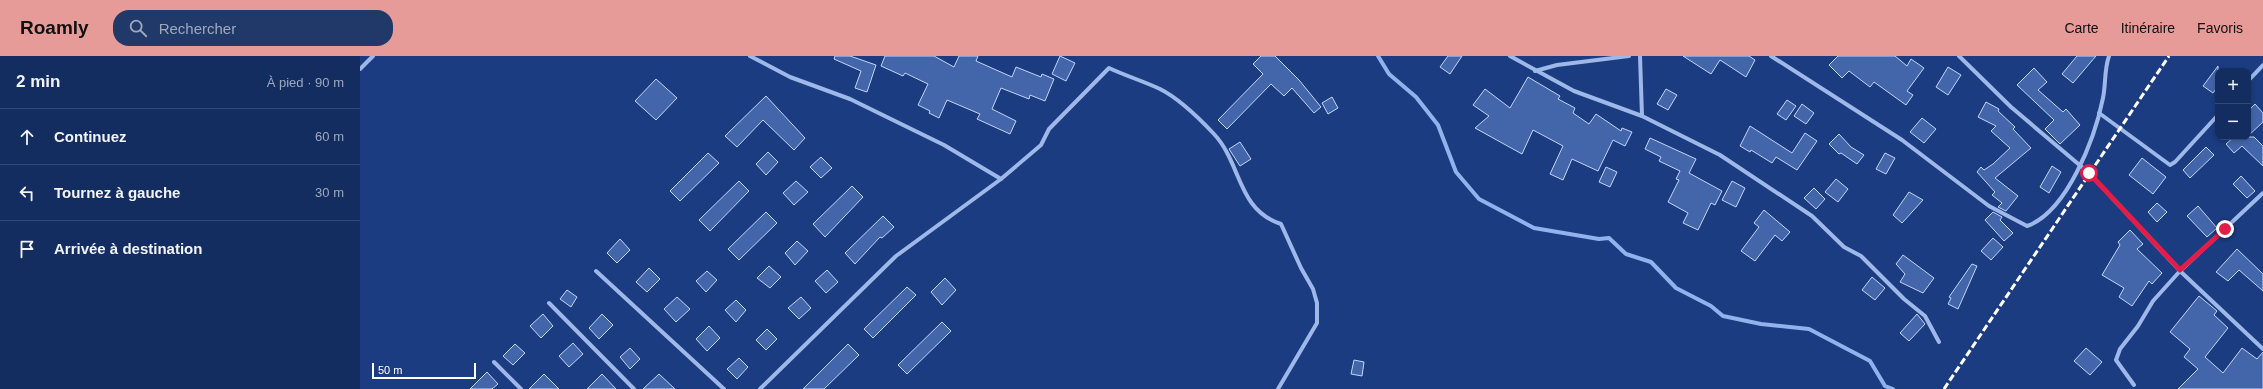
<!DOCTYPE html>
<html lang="fr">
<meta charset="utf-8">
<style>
:root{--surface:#142d60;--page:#213969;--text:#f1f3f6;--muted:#9da8bd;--line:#334975;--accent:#e69b98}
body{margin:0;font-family:Helvetica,sans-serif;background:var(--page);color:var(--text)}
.controls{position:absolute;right:12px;top:12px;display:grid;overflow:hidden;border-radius:8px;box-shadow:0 2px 6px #0003}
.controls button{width:36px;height:36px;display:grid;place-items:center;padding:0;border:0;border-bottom:1px solid var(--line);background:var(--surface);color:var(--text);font:20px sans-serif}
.scale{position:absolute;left:12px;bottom:10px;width:104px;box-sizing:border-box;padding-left:4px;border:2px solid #fff;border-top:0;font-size:11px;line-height:14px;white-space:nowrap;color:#fff;-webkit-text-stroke:3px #1b3c80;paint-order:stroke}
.stop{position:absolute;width:12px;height:12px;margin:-9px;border:3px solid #e11d48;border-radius:50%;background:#fff}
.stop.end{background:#e11d48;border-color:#fff;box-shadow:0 1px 4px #0008}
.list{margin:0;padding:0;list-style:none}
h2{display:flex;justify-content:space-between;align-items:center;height:52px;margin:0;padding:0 16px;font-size:17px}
h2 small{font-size:13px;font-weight:400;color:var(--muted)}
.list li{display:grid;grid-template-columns:26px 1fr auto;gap:12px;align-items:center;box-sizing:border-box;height:56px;padding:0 16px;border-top:1px solid var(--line)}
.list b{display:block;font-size:15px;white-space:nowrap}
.list em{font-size:13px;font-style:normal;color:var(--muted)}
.icon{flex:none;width:22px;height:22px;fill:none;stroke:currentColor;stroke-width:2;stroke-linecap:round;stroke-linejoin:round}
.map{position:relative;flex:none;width:1903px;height:333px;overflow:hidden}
header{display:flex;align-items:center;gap:24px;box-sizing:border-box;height:56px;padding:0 20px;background:var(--accent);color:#111}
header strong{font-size:19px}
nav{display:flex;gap:22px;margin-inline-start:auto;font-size:14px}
.search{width:280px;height:36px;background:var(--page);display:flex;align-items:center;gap:10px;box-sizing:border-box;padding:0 14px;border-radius:16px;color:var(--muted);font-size:15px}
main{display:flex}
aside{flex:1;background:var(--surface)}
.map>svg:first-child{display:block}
</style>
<header>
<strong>Roamly</strong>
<div class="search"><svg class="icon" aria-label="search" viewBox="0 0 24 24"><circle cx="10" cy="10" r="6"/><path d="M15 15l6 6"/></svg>Rechercher</div>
<nav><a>Carte</a><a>Itinéraire</a><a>Favoris</a></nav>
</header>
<main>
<aside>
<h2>2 min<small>À pied · 90 m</small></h2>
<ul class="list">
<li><svg class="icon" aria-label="ahead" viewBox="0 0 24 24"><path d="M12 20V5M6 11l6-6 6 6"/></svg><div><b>Continuez</b></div><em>60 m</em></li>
<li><svg class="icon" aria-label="left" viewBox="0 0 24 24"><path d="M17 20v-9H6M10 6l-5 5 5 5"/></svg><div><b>Tournez à gauche</b></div><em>30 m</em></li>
<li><svg class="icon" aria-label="arrive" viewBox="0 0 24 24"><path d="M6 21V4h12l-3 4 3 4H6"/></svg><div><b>Arrivée à destination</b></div></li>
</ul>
</aside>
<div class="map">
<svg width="1903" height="333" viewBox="0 0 1903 333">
<rect width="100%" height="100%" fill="#1b3c80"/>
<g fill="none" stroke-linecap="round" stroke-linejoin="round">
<path stroke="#91b2ec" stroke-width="4" d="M1018 0 1029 18 1056 41 1078 69 1096 116 1119 143 1174 172 1239 183 1249 182 1266 198 1291 206 1316 232 1351 250 1363 260 1401 268 1449 273 1510 305 1525 330 1533 333"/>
</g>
<g fill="#4366ab" stroke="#c3d5f8">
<path d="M475 0H490L516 9 507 36 495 32 501 15 474 3Z"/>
<path d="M525 0H574L594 11 599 0H618L616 5 652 21 656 11 681 21 682 18 694 23 685 45 670 39 669 43 641 32 632 53 656 65 650 78 617 63 620 58 587 44 579 62 569 57 570 55 558 49 568 28 545 17 543 20 521 10Z"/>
<path d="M700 0 715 7 706 25 692 18Z"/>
<path d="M901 0H915L939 24 961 51 954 57 932 32 924 40 911 28 867 73 858 64 903 18 893 8Z"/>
<path d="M1088 0H1102L1090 18 1080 11Z"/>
<path d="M1323 0H1389L1395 4 1386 21 1360 4 1351 18Z"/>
<path d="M1478 0H1535L1547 10 1551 3 1564 12 1547 35 1553 39 1546 49 1514 26 1510 31 1489 15 1482 22 1469 9Z"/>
<path d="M1717 0H1736L1713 27 1702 18Z"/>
<path d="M1858 10V30L1853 37 1843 30Z"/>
<path d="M1588 11 1601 19 1588 39 1576 31Z"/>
<path d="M1674 12 1687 26 1678 34 1703 56 1706 53 1720 69 1700 88 1685 73 1694 64 1657 29Z"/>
<path d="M1168 21 1200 40 1198 43 1215 52 1213 57 1229 68 1236 58 1261 75 1262 72 1272 76 1265 90 1253 84 1238 115 1212 103 1203 124 1190 118 1203 90 1173 74 1162 98 1115 72 1129 60 1113 49 1125 33 1150 52Z"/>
<path d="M296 23 317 42 296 64 275 45Z"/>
<path d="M1306 33 1317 39 1308 54 1297 48Z"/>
<path d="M406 40 445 82 434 94 403 64 377 91 365 80Z"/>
<path d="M972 41 978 52 968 58 962 47Z"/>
<path d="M1427 44 1436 50 1426 64 1417 58Z"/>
<path d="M1626 46 1639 53 1638 55 1655 71 1653 73 1671 92 1635 122 1658 140 1646 155 1638 151 1642 147 1632 139 1635 136 1617 116 1621 111 1624 114 1633 108 1650 92 1631 75 1636 70 1618 61Z"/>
<path d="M1442 48 1454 57 1446 68 1434 60Z"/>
<path d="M1895 48 1903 57V66L1888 80V55Z"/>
<path d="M1562 62 1576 73 1564 87 1550 76Z"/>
<path d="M1390 70 1432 97 1445 77 1457 85 1437 114 1416 101 1412 107 1391 94 1390 96 1380 90Z"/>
<path d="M1479 78 1491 91 1504 99 1497 108 1481 97 1479 98 1469 88Z"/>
<path d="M1874 81H1894L1903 90V110L1882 90 1874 97 1866 88Z"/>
<path d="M1290 82 1336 103 1329 117 1362 135 1355 149 1351 147 1338 174 1323 167 1328 157 1308 146 1319 124 1316 123 1320 115 1299 105 1301 101 1285 93Z"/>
<path d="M880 86 891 103 880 110 869 93Z"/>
<path d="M1846 91 1854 99 1830 122 1823 114Z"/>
<path d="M408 96 418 106 406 119 396 108Z"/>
<path d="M348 97 359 107 320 145 310 135Z"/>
<path d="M1525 97 1535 102 1526 118 1516 113Z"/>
<path d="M461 101 472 112 461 122 450 111Z"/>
<path d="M1782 102 1806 121 1793 138 1769 119Z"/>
<path d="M1692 110 1701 116 1689 137 1680 131Z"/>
<path d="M1246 111 1257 116 1250 131 1239 126Z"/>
<path d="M1881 120 1895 135 1887 142 1873 128Z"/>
<path d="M1476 123 1488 133 1478 146 1465 136Z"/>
<path d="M379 125 389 135 350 175 339 164Z"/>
<path d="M436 125 448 136 434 149 423 137Z"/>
<path d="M1372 125 1385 132 1376 151 1362 144Z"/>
<path d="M492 130 503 141 465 181 453 168Z"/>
<path d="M1454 132 1465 143 1456 153 1444 142Z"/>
<path d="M1549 136 1563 144 1542 167 1533 159Z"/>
<path d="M1797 147 1807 156 1797 166 1788 156Z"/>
<path d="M1838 150 1857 172 1847 181 1827 160Z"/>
<path d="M1404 154 1430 176 1422 185 1415 179 1395 205 1381 195 1399 171 1394 167Z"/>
<path d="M406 156 417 167 379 204 368 193Z"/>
<path d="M1633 156 1642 161 1640 164 1653 177 1644 185 1625 164Z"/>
<path d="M523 160 534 171 522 182 520 181 495 208 485 197Z"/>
<path d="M1770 174 1783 188 1777 193 1802 217 1792 228 1789 225 1772 250 1759 241 1764 232 1742 219 1760 189 1758 186Z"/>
<path d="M1633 182 1643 191 1631 204 1621 195Z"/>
<path d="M260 183 270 194 257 207 247 197Z"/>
<path d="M437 185 448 195 435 209 425 197Z"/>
<path d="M1877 193 1903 218V235L1879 214 1868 225 1856 216Z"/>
<path d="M1543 199 1574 222 1563 237 1540 226 1545 218 1536 208Z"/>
<path d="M1612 208 1617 210 1598 253 1588 248 1591 242 1589 241Z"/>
<path d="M409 210 421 221 410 232 397 222Z"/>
<path d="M289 212 300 223 287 236 276 226Z"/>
<path d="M467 214 478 226 466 237 455 225Z"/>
<path d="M347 215 357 224 346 236 336 225Z"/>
<path d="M1512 221 1525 232 1515 244 1502 234Z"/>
<path d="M585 222 596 234 582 249 571 236Z"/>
<path d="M547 231 556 239 513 282 504 273Z"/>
<path d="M207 234 217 241 211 251 200 243Z"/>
<path d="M1839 240 1857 255 1854 259 1868 272 1845 301 1863 317 1882 292 1897 303 1903 296V333H1818L1838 313 1824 301 1830 293 1810 276Z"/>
<path d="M317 241 330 253 316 266 304 253Z"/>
<path d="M441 241 451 252 439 263 428 252Z"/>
<path d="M376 244 386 254 376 266 365 254Z"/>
<path d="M183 258 193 270 181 282 170 270Z"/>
<path d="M242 258 253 269 239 283 229 272Z"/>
<path d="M1557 258 1565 268 1549 285 1540 277Z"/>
<path d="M582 266 591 275 547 318 538 309Z"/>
<path d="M349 270 360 282 347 295 336 283Z"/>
<path d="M407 273 417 283 406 294 396 284Z"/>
<path d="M213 287 223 298 209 311 199 300Z"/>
<path d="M155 288 165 297 153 309 143 300Z"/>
<path d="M488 288 499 299 464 333H443Z"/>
<path d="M270 292 280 303 270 313 260 301Z"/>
<path d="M1726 292 1742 306 1730 319 1714 305Z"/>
<path d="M379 302 388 311 377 323 367 313Z"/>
<path d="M994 304 1004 306 1002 320 991 318Z"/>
<path d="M127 316 138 328 132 333H110Z"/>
<path d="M184 318 199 333H169Z"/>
<path d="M242 318 256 333H227Z"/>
<path d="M299 318 315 333H283Z"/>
</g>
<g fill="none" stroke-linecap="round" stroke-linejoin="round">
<g stroke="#9eb8ea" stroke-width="4">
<path d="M390 0 430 21 490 43 584 89 641 123"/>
<path d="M1150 0 1214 35 1282 60 1360 99 1452 160 1484 191 1501 200 1544 243 1565 260 1579 286"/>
<path d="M1280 0 1282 60"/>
<path d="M1411 0 1542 84 1629 150 1667 170C1707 156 1735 82 1743 42 1746 28 1744 14 1749 0"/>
<path d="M1599 0 1651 51 1729 117 1820 215 1903 293"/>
<path d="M0 13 13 0"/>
<path d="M1175 15 1197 9 1269 0"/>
<path d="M1888 25 1903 9"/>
<path d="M1739 57 1810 109 1815 106 1858 59"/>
<path d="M236 215 364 333"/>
<path d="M189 247 274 333"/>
<path d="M134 306 161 333"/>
<path d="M1774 329 1756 304 1760 293 1778 270 1793 245 1820 215 1903 137"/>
<path d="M400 333 536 200 641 123 681 89 689 73 749 12C766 20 783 25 800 33 820 43 839 62 854 78 882 108 877 154 921 168L941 212 953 233 957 247V267L918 333"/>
</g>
<path stroke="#fff" stroke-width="3" stroke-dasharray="7 3" stroke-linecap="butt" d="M1584 333 1809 0"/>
</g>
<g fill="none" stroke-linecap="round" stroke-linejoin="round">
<path stroke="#e11d48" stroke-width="5" d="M1729 117 1820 214 1865 173"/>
</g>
</svg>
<div class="controls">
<button>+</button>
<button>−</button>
</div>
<div class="scale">50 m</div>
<div class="stop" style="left:1729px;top:117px"></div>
<div class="stop end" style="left:1865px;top:173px"></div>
</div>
</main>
